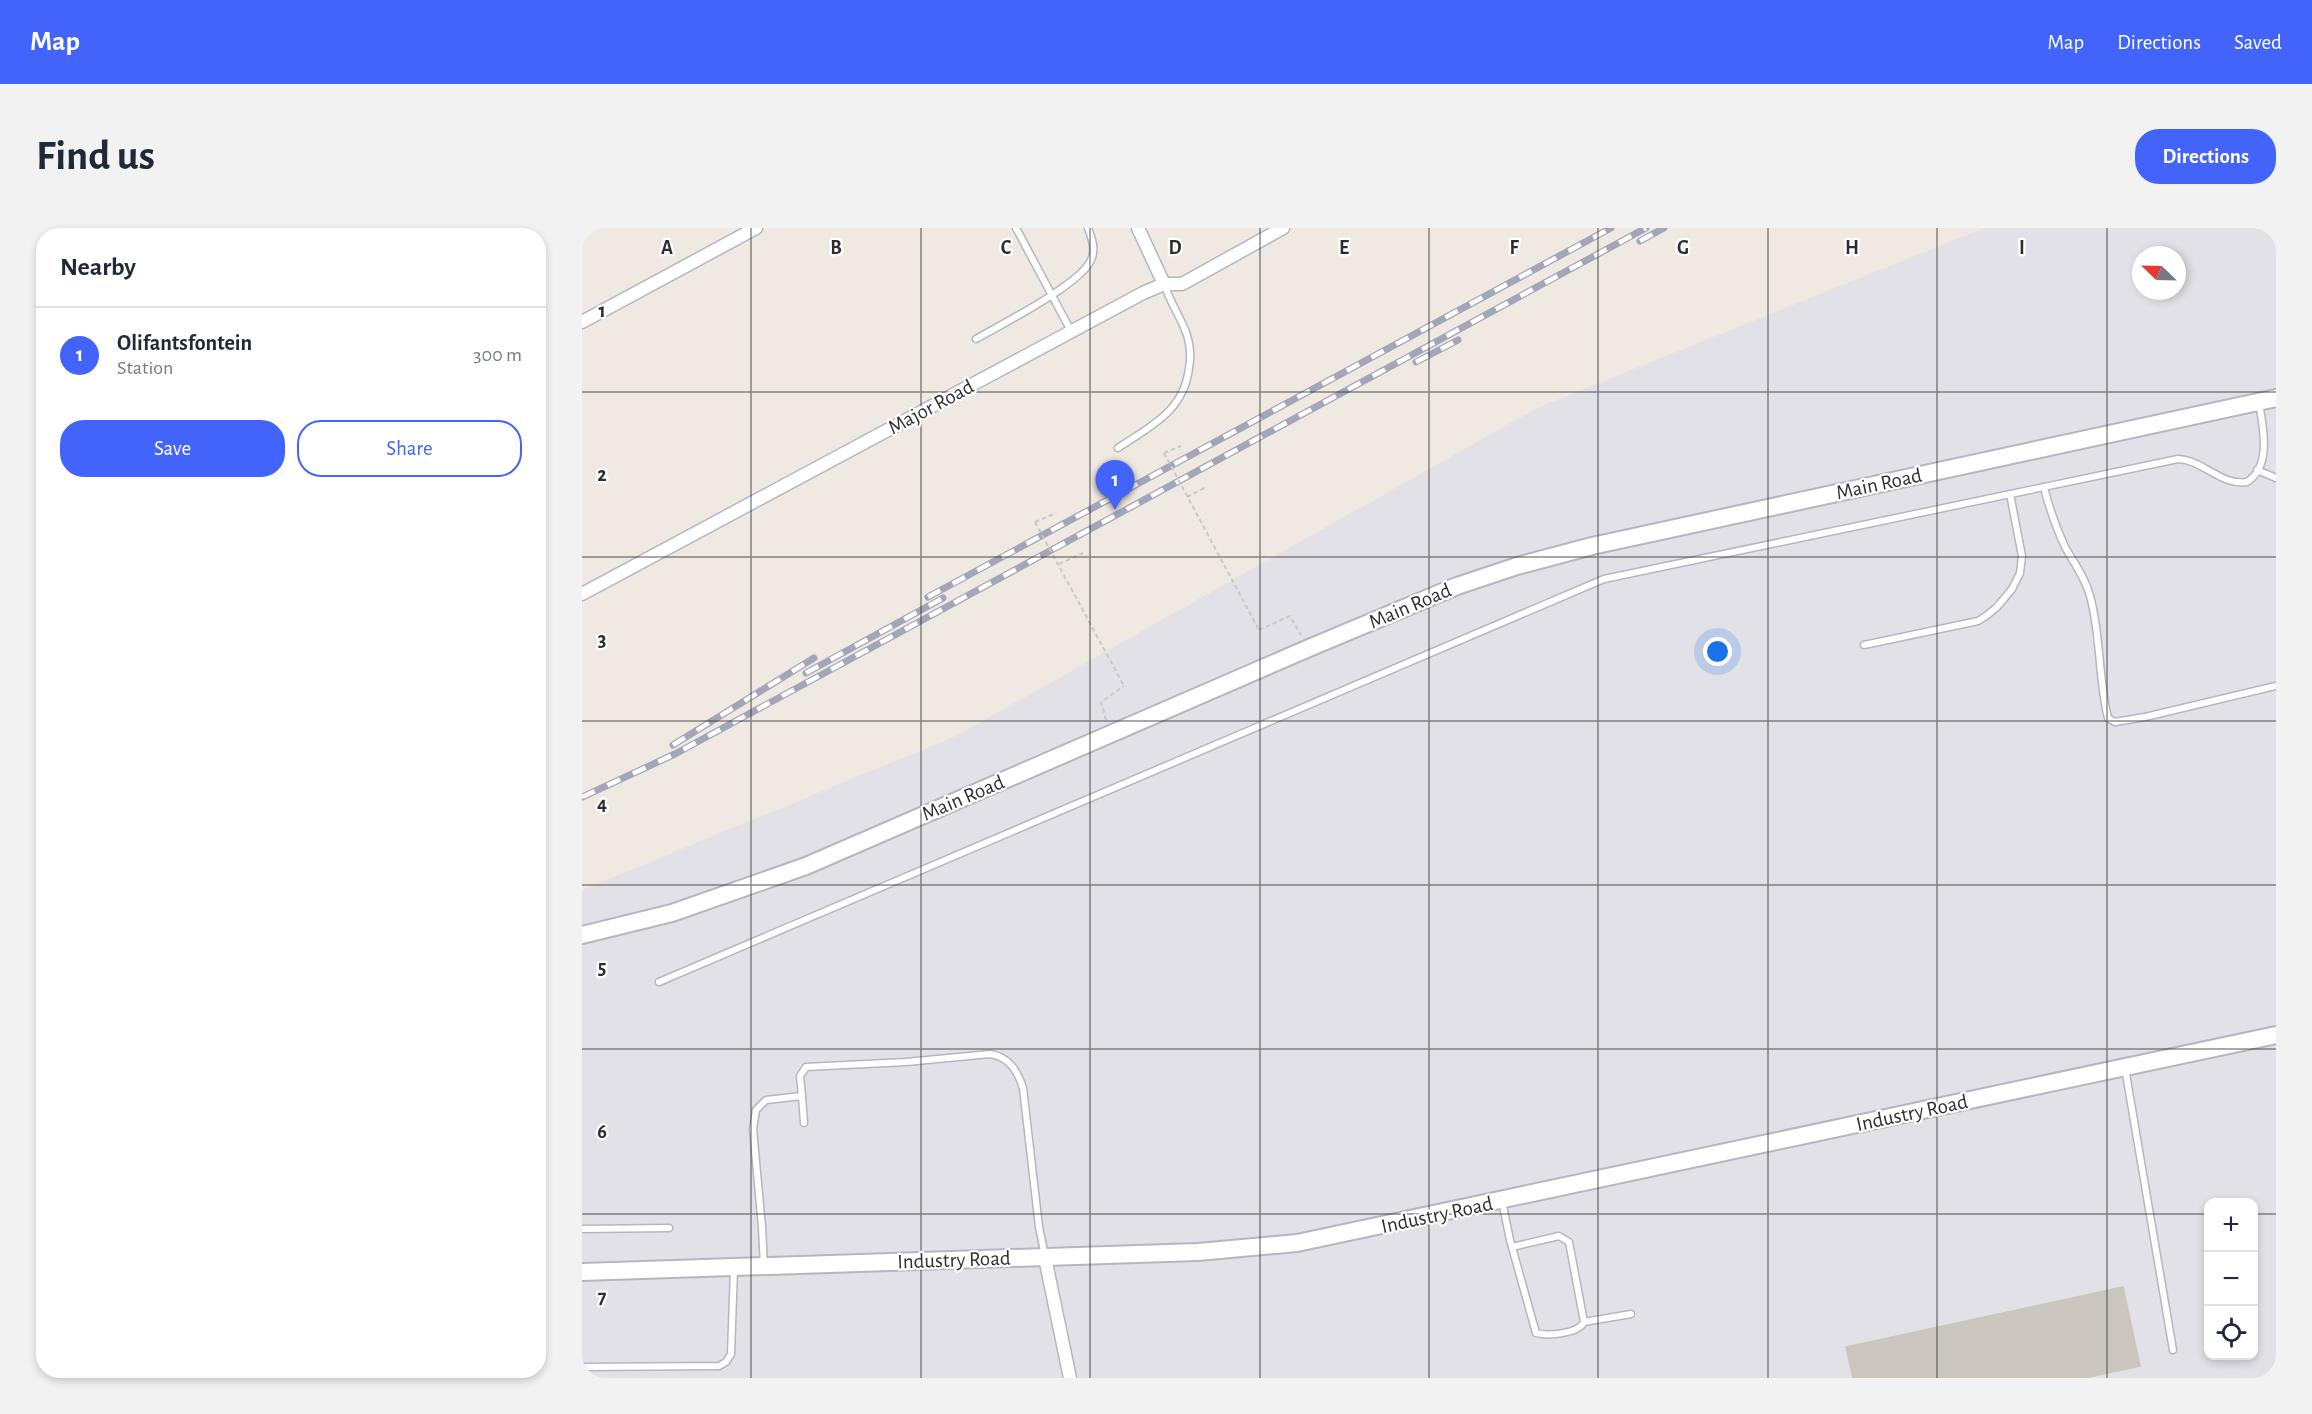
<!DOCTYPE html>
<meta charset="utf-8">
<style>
:root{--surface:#fff;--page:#f2f2f3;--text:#1f2937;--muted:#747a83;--line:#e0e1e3;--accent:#4264fb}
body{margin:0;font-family:"Alegreya Sans",sans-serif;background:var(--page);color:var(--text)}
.controls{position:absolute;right:18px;bottom:18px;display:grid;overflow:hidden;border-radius:12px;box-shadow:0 3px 9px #0003}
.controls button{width:54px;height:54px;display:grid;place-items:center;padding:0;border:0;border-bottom:2px solid var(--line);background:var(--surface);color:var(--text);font:30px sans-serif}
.compass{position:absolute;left:1550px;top:18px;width:54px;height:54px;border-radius:50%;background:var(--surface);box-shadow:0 3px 9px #0003;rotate:293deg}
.you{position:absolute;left:1136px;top:424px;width:21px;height:21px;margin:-15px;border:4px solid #fff;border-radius:50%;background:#1a73e8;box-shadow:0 0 0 9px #1a73e833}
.badge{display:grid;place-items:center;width:39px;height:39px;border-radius:50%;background:var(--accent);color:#fff;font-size:20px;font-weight:700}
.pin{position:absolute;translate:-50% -50px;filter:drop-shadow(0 2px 3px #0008)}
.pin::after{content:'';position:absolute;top:32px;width:21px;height:18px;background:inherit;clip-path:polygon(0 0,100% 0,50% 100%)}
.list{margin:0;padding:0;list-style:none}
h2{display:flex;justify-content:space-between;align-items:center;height:78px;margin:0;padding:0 24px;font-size:26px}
h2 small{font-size:20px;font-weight:400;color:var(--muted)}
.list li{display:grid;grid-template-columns:39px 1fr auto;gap:18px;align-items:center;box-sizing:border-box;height:96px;padding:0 24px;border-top:2px solid var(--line)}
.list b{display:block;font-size:22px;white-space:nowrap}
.list p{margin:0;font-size:20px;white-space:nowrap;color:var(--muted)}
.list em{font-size:20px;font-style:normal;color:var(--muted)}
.actions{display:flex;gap:12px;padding:18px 24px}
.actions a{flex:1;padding:14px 0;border:2px solid var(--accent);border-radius:24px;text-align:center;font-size:21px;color:var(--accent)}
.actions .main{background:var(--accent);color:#fff}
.icon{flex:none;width:33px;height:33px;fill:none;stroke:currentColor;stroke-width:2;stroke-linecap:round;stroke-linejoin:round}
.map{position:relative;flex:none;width:1694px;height:1150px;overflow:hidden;border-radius:24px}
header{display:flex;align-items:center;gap:36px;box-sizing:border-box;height:84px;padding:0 30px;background:var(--accent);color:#fff}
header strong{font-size:28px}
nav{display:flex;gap:33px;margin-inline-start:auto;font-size:21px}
.intro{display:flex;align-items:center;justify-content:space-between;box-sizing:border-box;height:144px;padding:0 36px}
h1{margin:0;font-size:42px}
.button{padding:15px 27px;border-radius:24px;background:var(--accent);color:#fff;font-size:21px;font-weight:700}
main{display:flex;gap:36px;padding:0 36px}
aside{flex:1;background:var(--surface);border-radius:24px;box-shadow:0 3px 9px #0003}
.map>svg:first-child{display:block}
</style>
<header>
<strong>Map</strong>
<nav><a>Map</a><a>Directions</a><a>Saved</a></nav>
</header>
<div class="intro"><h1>Find us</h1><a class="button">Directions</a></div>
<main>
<aside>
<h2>Nearby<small></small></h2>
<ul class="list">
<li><span class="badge">1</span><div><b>Olifantsfontein</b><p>Station</p></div><em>300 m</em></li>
</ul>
<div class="actions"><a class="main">Save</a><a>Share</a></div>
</aside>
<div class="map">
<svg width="1694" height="1150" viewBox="0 0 1694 1150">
<rect width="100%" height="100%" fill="#efe9e1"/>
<path fill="#e3e1e8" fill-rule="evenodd" d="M1403 0H1694V1150H0V662L374 508 957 179ZM1559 27H1595V63H1559ZM1626 974H1672V1128H1626Z"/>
<path fill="#cbc7bf" stroke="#cbc5ba" stroke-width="1.5" d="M1541 1059 1558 1138 1503 1150H1271L1264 1119Z"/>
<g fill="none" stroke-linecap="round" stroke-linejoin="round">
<g stroke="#b4b7c1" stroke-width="9">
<g id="lane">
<path d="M434 0 489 103"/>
<path d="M394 111C420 96 499 56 509 32 514 21 510 11 506 0"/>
<path d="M536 220C569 198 602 183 607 140 609 130 608 117 605 107 599 90 588 74 582 56"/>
<path d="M1675 242 1694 250"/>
<path d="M1462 259C1467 280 1474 299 1483 319 1492 335 1503 349 1508 368 1519 407 1516 450 1526 490L1533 494 1563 489 1694 458"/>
<path d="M1282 417 1396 393 1404 388 1415 379 1430 361 1438 345 1440 328 1428 266"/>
<path d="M77 754 1022 351 1596 231C1621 232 1639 258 1665 254 1690 238 1681 199 1677 175"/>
<path d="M1543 840 1591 1122"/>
<path d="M220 868 218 848 224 839 324 834 408 826C427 829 435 842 441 860L457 999 463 1028"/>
<path d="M920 973 928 1012 954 1105C966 1108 996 1106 1002 1094L987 1014 977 1008 930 1019"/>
<path d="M0 1001 87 1000"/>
<path d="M182 1038 180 999 171 901 174 882 184 872 220 868 222 895"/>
<path d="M1002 1094 1049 1086"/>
<path d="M0 1139 137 1138 144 1134 149 1126 152 1041"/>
</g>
</g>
<g stroke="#b4b7c1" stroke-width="15">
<g id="street">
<path d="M556 0 582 56"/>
<path d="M0 94 174 0"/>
<path d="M0 366 561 65 582 56H600L701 0"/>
<path d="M463 1030 488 1150"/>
</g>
</g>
<g stroke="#b4b7c1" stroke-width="20">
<g id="secondary">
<path d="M0 707 90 685 224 638 727 420 875 358 935 338 1010 318 1694 170"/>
<path d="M0 1044 616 1024 715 1015 1694 807"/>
</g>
</g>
<g stroke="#c9c9c9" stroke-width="2" stroke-dasharray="4.5 3" stroke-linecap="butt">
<path d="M582 225 599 218"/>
<path d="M605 269 624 259"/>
<path d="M453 294 474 285"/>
<path d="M477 336 501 325"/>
<path d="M677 402 708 388 719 407"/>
<path d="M524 492 519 474 542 458"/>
</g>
<use href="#lane" stroke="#fff" stroke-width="6"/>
<use href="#street" stroke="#fff" stroke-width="12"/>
<use href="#secondary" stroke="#fff" stroke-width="16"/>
<g stroke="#a3a6b8" stroke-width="7">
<g id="rail">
<path d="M1058 13 1082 0"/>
<path d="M834 134 876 112"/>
<path d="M346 369 1029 0"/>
<path d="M224 445 361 370"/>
<path d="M91 517 232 430"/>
<path d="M0 569 93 526 1064 0"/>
</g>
</g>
<use href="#rail" stroke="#fff" stroke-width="4.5" stroke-dasharray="14" stroke-linecap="butt"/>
<g stroke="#c9c9c9" stroke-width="2" stroke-dasharray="4.5 3" stroke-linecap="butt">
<path d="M582 225 677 402"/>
<path d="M453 294 542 458"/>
</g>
</g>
<path fill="none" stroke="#2e2e2e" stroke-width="1.5" stroke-opacity="0.55" d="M169 0V1150M339 0V1150M508 0V1150M678 0V1150M847 0V1150M1016 0V1150M1186 0V1150M1355 0V1150M1525 0V1150M0 164H1694M0 329H1694M0 493H1694M0 657H1694M0 821H1694M0 986H1626M1672 986H1694"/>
<g text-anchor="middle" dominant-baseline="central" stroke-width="4.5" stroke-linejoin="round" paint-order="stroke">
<g font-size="21" fill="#2e2e2e" stroke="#fff">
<text transform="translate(349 179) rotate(-28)">Major Road</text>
<text transform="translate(1297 256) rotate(-12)">Main Road</text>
<text transform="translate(828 378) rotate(-23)">Main Road</text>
<text transform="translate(381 570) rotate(-23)">Main Road</text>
<text transform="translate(1330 885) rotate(-12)">Industry Road</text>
<text transform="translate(855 987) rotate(-12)">Industry Road</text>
<text transform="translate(372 1032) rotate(-2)">Industry Road</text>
</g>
</g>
<g font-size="20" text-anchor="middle" font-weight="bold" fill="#2e2e2e" stroke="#fff" stroke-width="4.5" stroke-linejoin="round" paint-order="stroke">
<text x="85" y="26">A</text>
<text x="254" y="26">B</text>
<text x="424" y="26">C</text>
<text x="593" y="26">D</text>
<text x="762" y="26">E</text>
<text x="932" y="26">F</text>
<text x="1101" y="26">G</text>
<text x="1270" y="26">H</text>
<text x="1440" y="26">I</text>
<text x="20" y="89">1</text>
<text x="20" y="253">2</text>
<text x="20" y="418">3</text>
<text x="20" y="582">4</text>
<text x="20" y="746">5</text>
<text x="20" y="910">6</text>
<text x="20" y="1075">7</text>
</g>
</svg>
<div class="controls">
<button>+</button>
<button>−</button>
<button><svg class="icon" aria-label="locate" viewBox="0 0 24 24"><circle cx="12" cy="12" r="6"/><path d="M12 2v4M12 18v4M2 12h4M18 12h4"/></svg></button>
</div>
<svg class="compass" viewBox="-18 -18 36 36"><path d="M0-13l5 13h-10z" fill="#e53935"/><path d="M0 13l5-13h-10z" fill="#747a83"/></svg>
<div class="you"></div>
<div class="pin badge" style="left:533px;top:282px">1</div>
</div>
</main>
